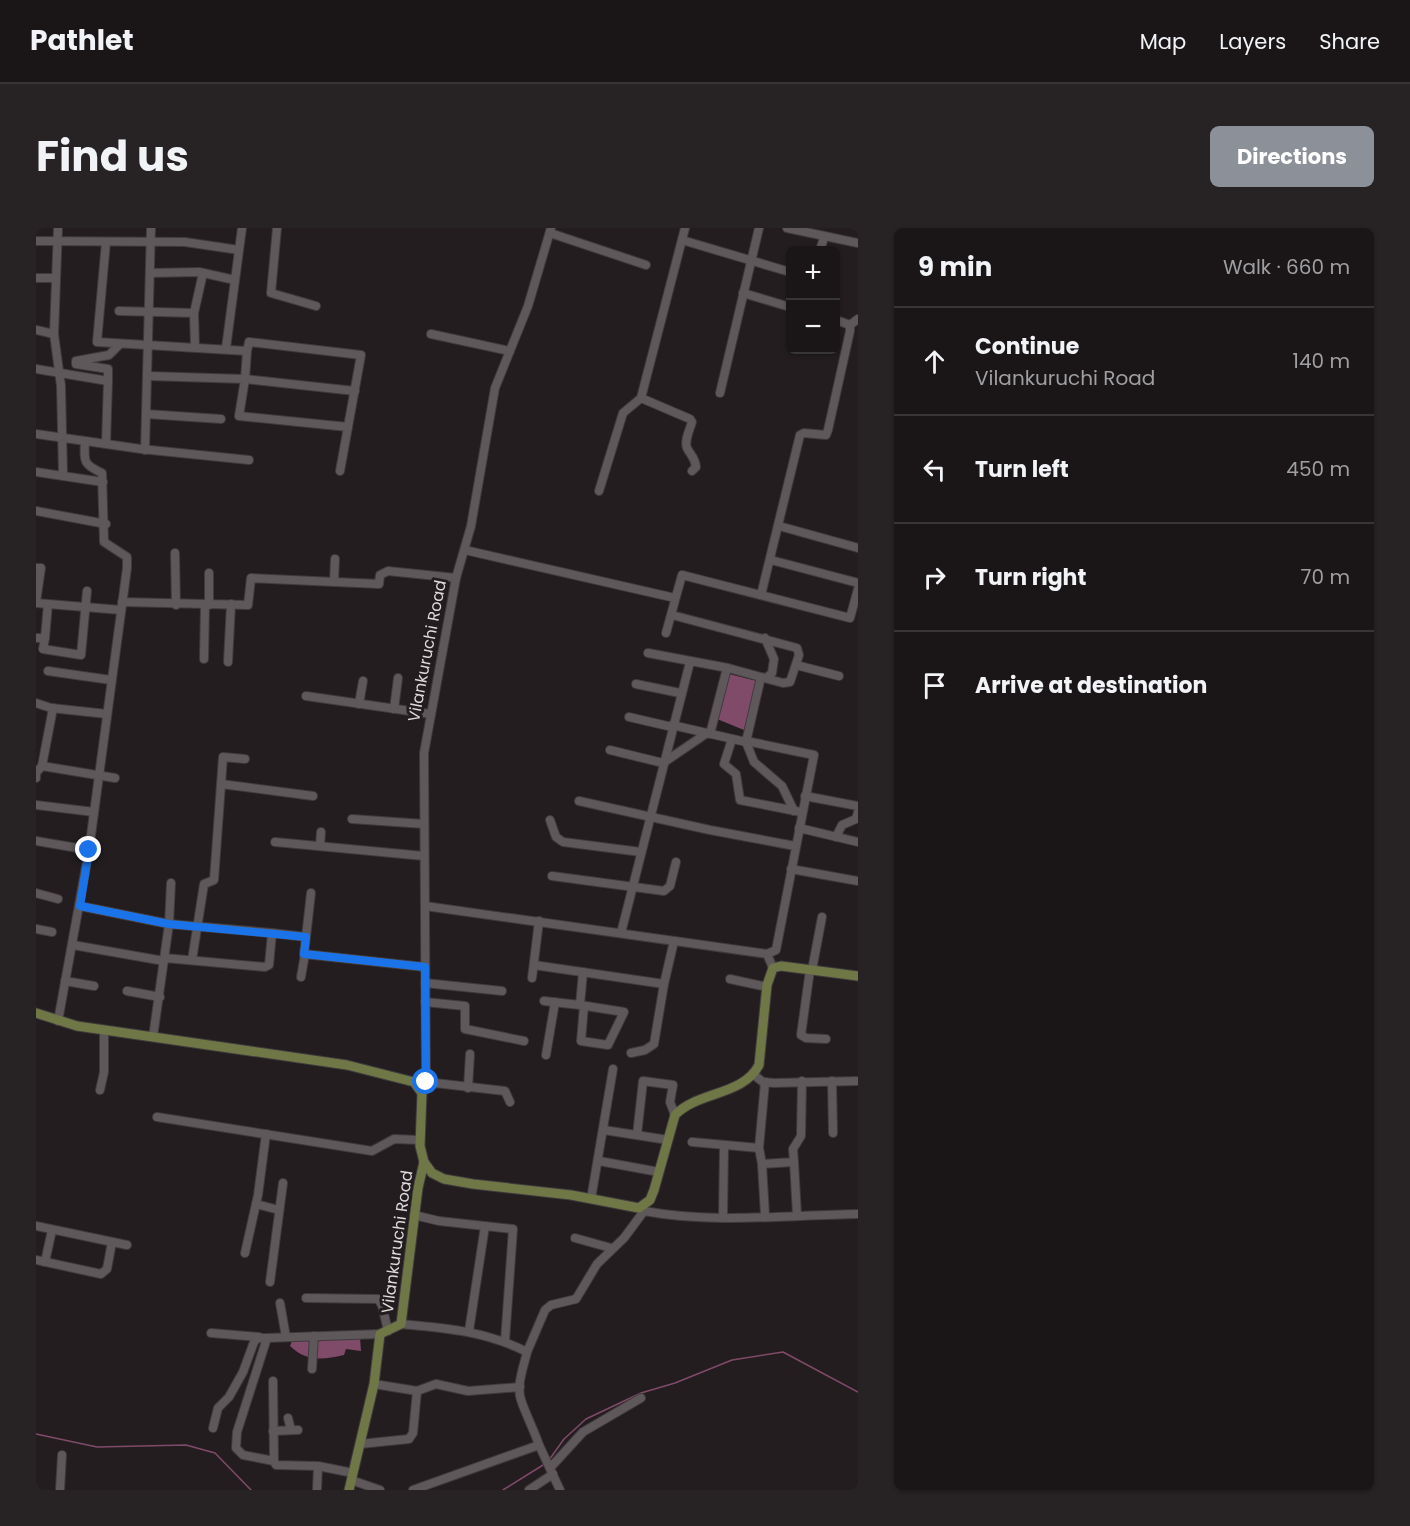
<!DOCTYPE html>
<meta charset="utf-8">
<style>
:root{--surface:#1a1618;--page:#272325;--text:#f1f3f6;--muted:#9f9fa2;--line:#383537;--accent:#8c9099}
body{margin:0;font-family:Poppins,sans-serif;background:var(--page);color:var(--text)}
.controls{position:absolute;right:18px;top:18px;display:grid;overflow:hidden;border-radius:9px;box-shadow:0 2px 4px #0004}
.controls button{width:54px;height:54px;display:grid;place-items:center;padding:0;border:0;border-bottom:2px solid var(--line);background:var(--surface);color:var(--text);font:30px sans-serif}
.stop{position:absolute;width:18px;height:18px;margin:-14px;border:4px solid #1a73e8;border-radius:50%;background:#fff}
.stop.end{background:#1a73e8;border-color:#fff;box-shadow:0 2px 6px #0008}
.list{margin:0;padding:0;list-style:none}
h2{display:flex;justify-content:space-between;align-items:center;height:78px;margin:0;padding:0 24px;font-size:26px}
h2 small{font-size:20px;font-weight:400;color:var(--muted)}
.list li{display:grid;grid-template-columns:39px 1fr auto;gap:18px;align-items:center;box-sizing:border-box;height:108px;padding:0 24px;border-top:2px solid var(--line)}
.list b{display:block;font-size:22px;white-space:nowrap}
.list p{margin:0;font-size:20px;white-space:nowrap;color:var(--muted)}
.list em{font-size:20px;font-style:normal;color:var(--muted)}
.icon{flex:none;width:33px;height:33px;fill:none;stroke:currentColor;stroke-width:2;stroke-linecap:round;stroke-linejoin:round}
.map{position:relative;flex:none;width:822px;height:1262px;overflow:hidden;border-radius:9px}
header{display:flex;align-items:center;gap:36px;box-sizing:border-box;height:84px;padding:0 30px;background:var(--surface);border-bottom:2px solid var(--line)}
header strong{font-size:28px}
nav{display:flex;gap:33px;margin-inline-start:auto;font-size:21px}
.intro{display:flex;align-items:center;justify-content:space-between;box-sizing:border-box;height:144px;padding:0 36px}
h1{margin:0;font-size:42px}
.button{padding:15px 27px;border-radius:9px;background:var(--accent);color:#fff;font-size:21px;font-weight:700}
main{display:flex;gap:36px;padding:0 36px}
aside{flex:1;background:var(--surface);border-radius:9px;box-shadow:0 2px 4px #0004}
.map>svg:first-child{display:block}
</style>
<header>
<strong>Pathlet</strong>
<nav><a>Map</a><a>Layers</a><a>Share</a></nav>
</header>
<div class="intro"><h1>Find us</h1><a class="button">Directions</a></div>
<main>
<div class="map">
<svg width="822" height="1262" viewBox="0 0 822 1262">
<rect width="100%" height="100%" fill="#231d20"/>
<g fill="#804a69">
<path d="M693 446 721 453 708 502 681 491Z"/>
<path d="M324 1109 325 1123 310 1121 308 1127C286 1132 271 1134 254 1118L256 1113 270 1110Z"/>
</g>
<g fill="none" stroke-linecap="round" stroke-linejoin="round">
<g stroke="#804a69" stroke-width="1.5">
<path d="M0 1206 61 1219 150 1217 179 1225 215 1262"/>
<path d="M513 1232 528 1211 550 1191 605 1165 639 1155 696 1132 747 1124 822 1164"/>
<path d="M467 1262 507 1237"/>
</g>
<g stroke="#3f3b3d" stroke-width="10">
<g id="minor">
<path d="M22 0 18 106 25 158 27 246"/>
<path d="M241 0 235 65 280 78"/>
<path d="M751 0 822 15"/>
<path d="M514 5 610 37"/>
<path d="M646 12 754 44"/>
<path d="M0 13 149 14 203 22"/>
<path d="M70 14 61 114 211 123 213 114 325 127 304 243"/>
<path d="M784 22 788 10"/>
<path d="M114 45 163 44 199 52"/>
<path d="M0 50H20"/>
<path d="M707 65 754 79"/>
<path d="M83 83 158 85"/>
<path d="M814 97 822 91"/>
<path d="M0 102 18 106"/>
<path d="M395 106 474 123"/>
<path d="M159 119 158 85 167 45"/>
<path d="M190 120 206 0"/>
<path d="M211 123 209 151 319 163"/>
<path d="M0 141 72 153 70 216"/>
<path d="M112 148 209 151 203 188 312 199"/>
<path d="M72 154V141L40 136V133L73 127 84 116"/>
<path d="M684 165 723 0"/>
<path d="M605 170 649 0"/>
<path d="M110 186 185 191"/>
<path d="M0 206 105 221 213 232"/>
<path d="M109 222 115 0"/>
<path d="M0 244 67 254"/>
<path d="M563 263 587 185 605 170 654 191 656 194C654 201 648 213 651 220 655 228 659 229 660 239L656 243"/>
<path d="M0 283 70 296"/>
<path d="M743 298 822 320"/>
<path d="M429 322 639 370"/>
<path d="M139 325 140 377"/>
<path d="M735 332 822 355"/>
<path d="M0 340H5L0 374"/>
<path d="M298 354 299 331"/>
<path d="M725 367 764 207 768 205 790 207 792 202 814 103V97L800 92"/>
<path d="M86 374 212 377 215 350 343 356 344 347 352 343 420 350"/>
<path d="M0 375 85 382"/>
<path d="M173 377V345"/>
<path d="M630 405 646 347 814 390 822 361"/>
<path d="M0 410H9L7 421 45 427 51 363"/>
<path d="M9 410 12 376"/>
<path d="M729 410 738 431 736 445 730 450"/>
<path d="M612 425 692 440 747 455 754 454 763 427 761 420 636 387"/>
<path d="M168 431 169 377"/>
<path d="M192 434 195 376"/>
<path d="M760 437 803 448"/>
<path d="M12 443 75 452"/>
<path d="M600 456 644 465"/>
<path d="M270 468 395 486"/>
<path d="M0 475 15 480 71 486"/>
<path d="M323 476 327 453"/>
<path d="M358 481 362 450"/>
<path d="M593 489 636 499"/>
<path d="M636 497 710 514 725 449"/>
<path d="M674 506 691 440"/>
<path d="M696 511 688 536 700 546 704 572 765 584"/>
<path d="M710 513 778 527 740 722 731 726"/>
<path d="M710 514 718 534 746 558 758 583"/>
<path d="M574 522 627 535 671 505"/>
<path d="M6 538 79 550"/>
<path d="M0 550V545L6 538 17 480"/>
<path d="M185 556 277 568"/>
<path d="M769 568 822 578"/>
<path d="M543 573 674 602 759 618"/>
<path d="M0 577 58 584"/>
<path d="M316 591 388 596"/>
<path d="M514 592 520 609 527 614 605 624"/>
<path d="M763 600 822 614"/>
<path d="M800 609 806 597 820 591 822 584"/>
<path d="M0 613 53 622"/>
<path d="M239 614 388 628"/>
<path d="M284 618 285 604"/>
<path d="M755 641 822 653"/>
<path d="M516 648 628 663 634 658 640 634"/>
<path d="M0 665 22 671"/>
<path d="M44 678 133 696 135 655"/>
<path d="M389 678 731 726 737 740"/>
<path d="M0 701 16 704"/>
<path d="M236 705 270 709 268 726 389 739"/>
<path d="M585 705 654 434"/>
<path d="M270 709 275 665"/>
<path d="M37 717 128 733"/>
<path d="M156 732 168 656 178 652 187 529 209 531"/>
<path d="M498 737 628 756 638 713"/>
<path d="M774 742 765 807 770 810 790 811"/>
<path d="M776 742 786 689"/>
<path d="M547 744 544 777 588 784 572 817 545 813 548 778"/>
<path d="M265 749 269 726"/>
<path d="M496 750 503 693"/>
<path d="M694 751 731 759"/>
<path d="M29 753 58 758"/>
<path d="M389 755 466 763"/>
<path d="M91 763 124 769"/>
<path d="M508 773 544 777"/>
<path d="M389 774 429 778V801L488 813"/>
<path d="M22 793 53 622 91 340V329L68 314 66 245C47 236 48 234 49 213"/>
<path d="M117 809 133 696 236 705 233 737 229 739 129 730"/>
<path d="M595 825 609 822 618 816 628 756"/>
<path d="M510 827 519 774"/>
<path d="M718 847 727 854 738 855 822 853"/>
<path d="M796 853 797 905"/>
<path d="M390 854 469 863 474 874"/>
<path d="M432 860 434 826"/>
<path d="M64 862 68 844V802"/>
<path d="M386 865 390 854 388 525 420 350 435 298 459 160 492 78 515 0"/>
<path d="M121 889 336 923 358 911 384 912"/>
<path d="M568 902 632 912"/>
<path d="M601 907 607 853 637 857 634 874 639 887"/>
<path d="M656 914 723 920 726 936 758 934 757 921 765 908 766 853"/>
<path d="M723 920 729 854"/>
<path d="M563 933 623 944"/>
<path d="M758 934 761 987"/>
<path d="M726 936 729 987"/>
<path d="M555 971 577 841"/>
<path d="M220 976 243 982"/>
<path d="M608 983C678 996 751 987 822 986"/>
<path d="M378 987 403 993 477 1001 469 1113"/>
<path d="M687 989 688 919"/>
<path d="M0 998 91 1017"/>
<path d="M539 1010 575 1020"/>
<path d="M209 1025 222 967 230 906"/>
<path d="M0 1032 65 1046 71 1041 76 1014"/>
<path d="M9 1034 16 1002"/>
<path d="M234 1054 247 955"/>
<path d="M270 1070 342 1071 346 1077 352 1103"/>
<path d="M244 1075 250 1109"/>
<path d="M365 1096C409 1100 450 1103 491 1124 488 1138 480 1157 485 1172 490 1187 498 1202 503 1217"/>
<path d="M433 1103 449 998"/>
<path d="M175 1105 223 1109"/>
<path d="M491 1124 509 1082 515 1077 540 1071 561 1036 588 1010 608 983V979"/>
<path d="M276 1141 278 1108"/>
<path d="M237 1153 238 1233 240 1237 282 1238 317 1245"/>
<path d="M338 1156 381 1163 400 1156 432 1163 484 1159"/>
<path d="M252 1190 255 1202"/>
<path d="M177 1200 182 1180 193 1169 207 1144 218 1114 222 1110H231"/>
<path d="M237 1203 262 1202"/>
<path d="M324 1216 373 1211 377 1205 381 1163"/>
<path d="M238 1233 207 1227 200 1220 201 1204 231 1110 344 1106"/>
<path d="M514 1240 547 1204 605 1170"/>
<path d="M315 1252 344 1262"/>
<path d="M24 1262 26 1227"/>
<path d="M281 1262 282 1238"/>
<path d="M377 1262 503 1217 524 1262"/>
<path d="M493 1262 517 1246"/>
</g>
</g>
<g stroke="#3f3b3d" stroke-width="11">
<g id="major">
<path d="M0 785 41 798 311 837 378 854 386 865 384 918 388 934 396 945 408 951 437 956 535 967 603 980 614 972 618 962 639 887C662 863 707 868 723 837L731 757 737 740 745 738 822 748"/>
<path d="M313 1262 338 1156 344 1106 365 1096 382 960 388 934"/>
</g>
</g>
<use href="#minor" stroke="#5e585b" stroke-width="8"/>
<use href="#major" stroke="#6f7746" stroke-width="9"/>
</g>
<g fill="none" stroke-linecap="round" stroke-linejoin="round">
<path stroke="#1a73e8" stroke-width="8" d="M53 622 44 678 133 696 270 709 268 726 389 739 390 854"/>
</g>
<g text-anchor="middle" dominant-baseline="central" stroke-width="6" stroke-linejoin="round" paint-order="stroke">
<g font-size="16" fill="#dfdbdd" stroke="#231d20">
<text transform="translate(391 423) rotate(-79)">Vilankuruchi Road</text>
<text transform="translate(361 1014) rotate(-82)">Vilankuruchi Road</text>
</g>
</g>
</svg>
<div class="controls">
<button>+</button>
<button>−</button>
</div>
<div class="stop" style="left:390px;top:854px"></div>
<div class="stop end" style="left:53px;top:622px"></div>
</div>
<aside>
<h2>9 min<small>Walk · 660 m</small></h2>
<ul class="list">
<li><svg class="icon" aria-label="ahead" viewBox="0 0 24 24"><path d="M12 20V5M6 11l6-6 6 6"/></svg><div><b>Continue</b><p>Vilankuruchi Road</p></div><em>140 m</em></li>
<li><svg class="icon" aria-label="left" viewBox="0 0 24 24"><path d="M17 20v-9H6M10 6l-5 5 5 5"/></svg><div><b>Turn left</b></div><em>450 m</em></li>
<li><svg class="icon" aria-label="right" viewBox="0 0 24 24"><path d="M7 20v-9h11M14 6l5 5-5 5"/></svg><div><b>Turn right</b></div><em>70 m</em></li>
<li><svg class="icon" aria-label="arrive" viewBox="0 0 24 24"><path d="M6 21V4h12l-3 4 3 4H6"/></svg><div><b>Arrive at destination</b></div></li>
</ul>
</aside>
</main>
